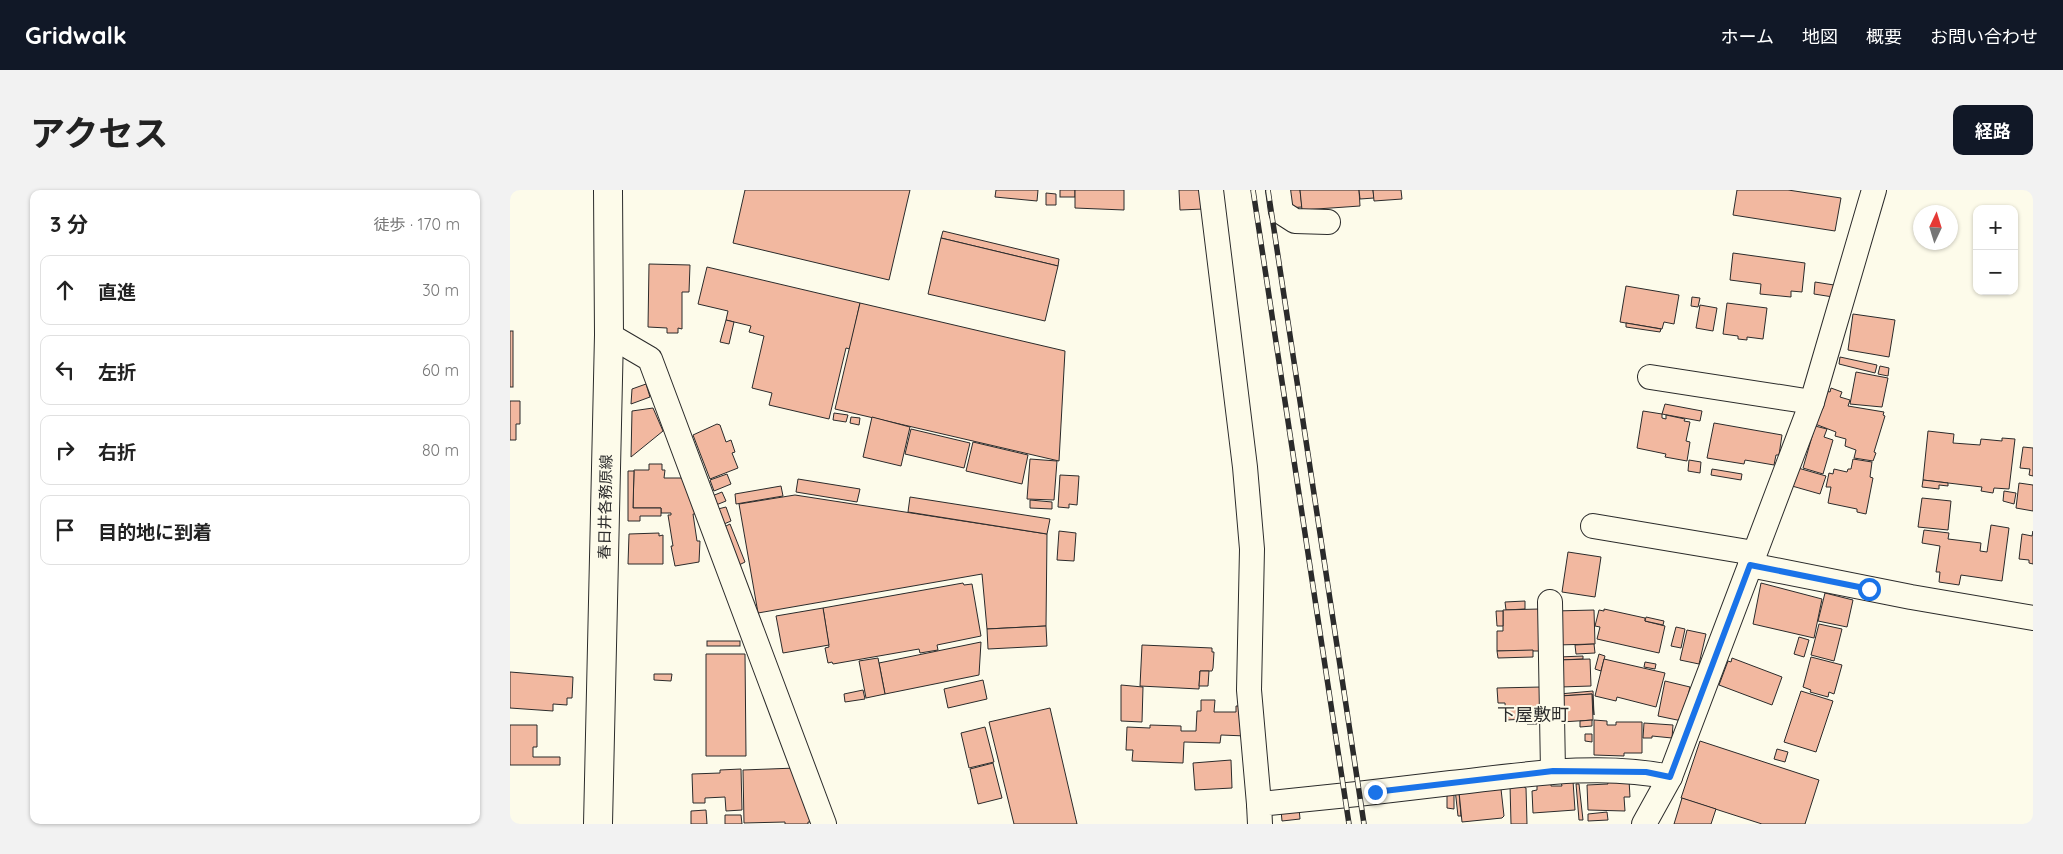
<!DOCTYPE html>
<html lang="ja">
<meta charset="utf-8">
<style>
:root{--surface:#fff;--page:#f2f2f2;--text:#222;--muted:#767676;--line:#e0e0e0;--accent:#111827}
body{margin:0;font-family:Quicksand,"Noto Sans JP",sans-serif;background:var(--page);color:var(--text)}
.controls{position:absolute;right:15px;top:15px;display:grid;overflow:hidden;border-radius:10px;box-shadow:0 1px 4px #0004}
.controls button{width:45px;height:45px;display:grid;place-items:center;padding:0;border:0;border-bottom:1px solid var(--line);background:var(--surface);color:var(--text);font:25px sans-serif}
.compass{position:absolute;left:1403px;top:15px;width:45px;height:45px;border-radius:50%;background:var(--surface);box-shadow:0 1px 4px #0004;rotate:4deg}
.stop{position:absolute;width:15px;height:15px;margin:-11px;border:4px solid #1a73e8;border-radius:50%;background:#fff}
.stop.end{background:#1a73e8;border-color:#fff;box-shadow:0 1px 5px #0008}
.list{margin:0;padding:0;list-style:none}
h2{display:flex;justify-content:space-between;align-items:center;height:65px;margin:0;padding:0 20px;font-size:21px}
h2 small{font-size:16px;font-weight:400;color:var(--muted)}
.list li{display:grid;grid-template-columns:32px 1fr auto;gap:15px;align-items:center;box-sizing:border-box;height:70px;margin:0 10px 10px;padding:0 10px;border:1px solid var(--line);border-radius:10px}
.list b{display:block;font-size:19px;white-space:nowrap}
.list em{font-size:16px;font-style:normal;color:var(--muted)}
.icon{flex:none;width:28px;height:28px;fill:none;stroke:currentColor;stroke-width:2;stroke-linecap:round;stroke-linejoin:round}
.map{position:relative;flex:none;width:1523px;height:634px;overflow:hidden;border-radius:10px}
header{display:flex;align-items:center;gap:30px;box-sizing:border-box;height:70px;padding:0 25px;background:var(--accent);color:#fff}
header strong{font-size:24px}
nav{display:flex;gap:28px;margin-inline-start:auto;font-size:18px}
.intro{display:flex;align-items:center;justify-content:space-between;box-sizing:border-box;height:120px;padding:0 30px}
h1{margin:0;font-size:35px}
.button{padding:12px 22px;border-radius:10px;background:var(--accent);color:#fff;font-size:18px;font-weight:700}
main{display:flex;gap:30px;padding:0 30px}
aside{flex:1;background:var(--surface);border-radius:10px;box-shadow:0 1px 4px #0004}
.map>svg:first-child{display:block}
</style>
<header>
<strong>Gridwalk</strong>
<nav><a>ホーム</a><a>地図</a><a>概要</a><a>お問い合わせ</a></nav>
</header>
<div class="intro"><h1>アクセス</h1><a class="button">経路</a></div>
<main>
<aside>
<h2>3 分<small>徒歩 · 170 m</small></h2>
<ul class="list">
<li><svg class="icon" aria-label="ahead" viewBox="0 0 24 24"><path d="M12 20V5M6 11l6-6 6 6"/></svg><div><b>直進</b></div><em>30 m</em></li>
<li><svg class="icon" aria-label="left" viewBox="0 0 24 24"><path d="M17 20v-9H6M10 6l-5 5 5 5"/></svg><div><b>左折</b></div><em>60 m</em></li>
<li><svg class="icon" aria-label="right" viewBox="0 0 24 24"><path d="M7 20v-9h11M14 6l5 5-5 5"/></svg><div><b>右折</b></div><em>80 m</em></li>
<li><svg class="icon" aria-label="arrive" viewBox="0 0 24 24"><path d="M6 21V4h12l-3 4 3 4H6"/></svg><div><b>目的地に到着</b></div></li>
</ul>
</aside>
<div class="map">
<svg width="1523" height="634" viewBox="0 0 1523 634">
<rect width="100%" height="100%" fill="#fdfbea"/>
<g fill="#f2b8a0" stroke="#2b2b2b">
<path d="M235 0H400L379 90 223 53Z"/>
<path d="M486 0H528L527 11 485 7Z"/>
<rect x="550" y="0" width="15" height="7"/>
<path d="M565 0H614V20L565 18Z"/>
<path d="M669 0H694V19L670 20Z"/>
<path d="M779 0H790L792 17 778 18Z"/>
<path d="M790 0H849L850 16 792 20Z"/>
<path d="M849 0H863L864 8 850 9Z"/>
<path d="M863 0H891L892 9 864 11Z"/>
<path d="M1227 0H1278L1331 8 1325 41 1223 25Z"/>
<path d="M536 3 546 4V15H536Z"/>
<path d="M433 41 549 69 548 76 431 48Z"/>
<path d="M431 48 548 76 535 131 418 104Z"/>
<path d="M1223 63 1295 73 1292 102 1281 101V107L1250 104 1251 94 1220 90Z"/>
<path d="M139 74 180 75 179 102H172V139L168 138V143H157V138L138 137Z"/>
<path d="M197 77 350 113 340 159 336 158 319 229 259 215 262 203 242 198 254 146 239 142 241 136 216 130 218 121 188 114Z"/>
<path d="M1305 92 1324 95 1323 107 1304 104Z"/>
<path d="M1116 96 1169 105 1164 134 1154 132 1152 139 1110 132Z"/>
<path d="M1182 107 1190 108 1188 117 1181 116Z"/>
<path d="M350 113 555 161 549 271 325 219Z"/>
<path d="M1217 113 1257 118 1253 149 1237 147V150L1228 149V146L1213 144Z"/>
<path d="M1190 115 1207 118 1203 141 1186 138Z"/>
<path d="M1343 124 1385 130 1379 167 1338 160Z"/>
<path d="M216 130 224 132 219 154 210 152Z"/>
<path d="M1116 133 1151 139 1150 142 1116 137Z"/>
<rect x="0" y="141" width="3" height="56"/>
<path d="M1330 167 1367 175 1365 183 1329 174Z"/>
<path d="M1370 176 1379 178 1378 186 1368 184Z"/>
<path d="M1346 182 1378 188 1372 217 1340 214Z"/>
<path d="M136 194 140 207 121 214 122 199Z"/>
<path d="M1321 198 1332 202 1330 207 1340 210 1338 216 1374 222 1373 225 1375 226 1364 262 1366 263 1363 271 1344 268 1346 260 1335 256 1336 249 1325 246 1326 242 1305 234 1316 201 1320 202Z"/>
<path d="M0 211H10V234H6V250H0Z"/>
<path d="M1155 214 1192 221 1190 231 1152 224Z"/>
<path d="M143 218 153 241 121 267 122 221Z"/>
<path d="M1133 221 1152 224V228L1156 229V225L1175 229 1174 231 1180 232 1176 251 1180 252 1177 271 1155 267 1156 264 1127 258Z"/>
<path d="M324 223 338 225 336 232 323 230Z"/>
<path d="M341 227 350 228 349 235 340 233Z"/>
<path d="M362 227 400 237 391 276 353 267Z"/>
<path d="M1204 233 1272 245 1269 265H1266L1264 275 1235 270 1234 274 1197 268Z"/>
<path d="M207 234 210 235 216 252 221 250 225 262 222 263 228 278 200 289 183 245Z"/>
<path d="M1305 236 1317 239 1314 247 1323 250 1313 284 1293 278Z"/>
<path d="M401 239 460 253 454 278 395 264Z"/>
<path d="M1418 241 1444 244 1443 253 1470 255 1471 249 1492 251V248L1505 249 1499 299 1484 298 1483 303 1471 301 1472 297 1413 290Z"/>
<path d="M463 252 518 265 512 294 456 281Z"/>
<path d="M1513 257 1523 258V286L1519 285 1520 279 1510 278Z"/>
<path d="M520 269 547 271 544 310 517 309Z"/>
<path d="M1343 269 1362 272 1360 287 1363 288 1356 324 1347 322V319L1318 313 1321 297H1316L1319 283 1323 284 1324 279 1337 282 1338 279H1341Z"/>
<path d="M1179 270 1191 272 1190 283 1178 281Z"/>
<path d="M139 274H152V280H155L154 288H173L187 324H183L187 351H190L189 372 165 376 161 356H163L158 325H161V323H151V318H123L124 280H139Z"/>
<path d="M1288 278 1316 286 1310 304 1282 296Z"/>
<path d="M1202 279 1232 284 1231 290 1201 285Z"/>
<path d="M118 281H124L123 318H151V326H130V331H118Z"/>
<path d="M217 284 221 294 204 301 200 290Z"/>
<path d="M550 285 569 286 567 315 559 314V318L548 317Z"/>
<path d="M288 289 350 299 347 312 286 302Z"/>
<path d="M1413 290 1438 293V296L1429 295V299L1412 297Z"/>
<path d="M1509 293 1523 295V321L1506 318Z"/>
<path d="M271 296 273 306 226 314 225 304Z"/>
<path d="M1494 301 1506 303 1504 314 1493 311Z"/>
<path d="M212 302 216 311 206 315 202 306Z"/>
<path d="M285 305 537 344 536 436 477 439 472 384 248 423 229 314Z"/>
<path d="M400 307 540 329 537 344 398 322Z"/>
<path d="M1412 308 1441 311 1438 340 1408 337Z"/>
<path d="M520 310 542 312V319L520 318Z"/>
<path d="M216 317 221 331 214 334 208 319Z"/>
<path d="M220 334 235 372 229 375 214 337Z"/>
<path d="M1481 335 1499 338 1492 391 1451 385 1449 395 1429 392 1430 382H1426L1430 356 1412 353 1414 340 1439 343 1438 349 1471 353 1470 361 1477 362Z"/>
<path d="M549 341 566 343 564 371 547 370Z"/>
<path d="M1523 341V374L1519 373V370L1509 369 1512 344 1522 346Z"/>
<path d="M149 343V346L153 345V374H118L119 344Z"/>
<path d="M1058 362 1091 367 1085 407 1052 402Z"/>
<path d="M453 393 454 395 462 394 471 446 427 455 428 460 410 463 409 459 323 474 322 472 318 473 315 458 319 457 313 418Z"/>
<path d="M1251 393 1312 409 1304 448 1243 434Z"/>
<path d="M1315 403 1343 410 1337 437 1308 431Z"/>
<path d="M1015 411V419L996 420 995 412Z"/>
<path d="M313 418 319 455 273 463 266 426Z"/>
<path d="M1029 419 1030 461H987V441H993V420Z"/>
<path d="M1094 419 1135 428V431L1155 436 1149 463 1087 449 1090 437 1085 436 1089 420 1094 421Z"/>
<path d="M1084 420 1085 454 1046 455 1045 421Z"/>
<path d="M986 421H993V436H987Z"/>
<path d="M1136 427 1154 431 1153 435 1135 431Z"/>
<path d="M1309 434 1332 439 1324 471 1301 465Z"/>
<path d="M536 436 537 456 478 459 477 439Z"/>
<path d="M1166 437 1175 439 1171 458 1161 456Z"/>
<path d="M1177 440 1196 444 1189 474 1170 470Z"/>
<path d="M1289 447 1299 450 1294 467 1284 464Z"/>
<rect x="197" y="451" width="33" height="5"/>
<path d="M471 452 469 485 375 504 369 473Z"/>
<path d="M1084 454 1085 463 1066 464 1065 455Z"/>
<path d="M632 455 702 458V462H704L703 478 702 481H690L689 499 630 496Z"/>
<path d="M1023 460V467L988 468 987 461Z"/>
<path d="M196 464H235L236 566H196Z"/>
<path d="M1089 464 1095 466 1091 481 1085 479Z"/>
<path d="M1073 466V469L1049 470V467Z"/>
<path d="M1301 467 1332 475 1324 504 1319 502 1318 507 1300 502 1301 500 1293 497Z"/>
<path d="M368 468 375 504 356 508 349 471Z"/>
<path d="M1222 468 1272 487 1262 515 1209 495 1218 471 1221 472Z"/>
<path d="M1080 469 1081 496 1050 497 1048 470Z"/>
<path d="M1094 469 1155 483 1146 517 1107 507 1106 511 1085 506Z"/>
<path d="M1135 472 1146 474 1145 479 1134 477Z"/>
<path d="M690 481H699L698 496H689Z"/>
<path d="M0 482 63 487 62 508H57V515L43 514V521L0 518Z"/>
<path d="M144 484H162L161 491 144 490Z"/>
<path d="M473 490 477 509 438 518 434 499Z"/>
<path d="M1155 491 1180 497 1172 531 1148 526Z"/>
<path d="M611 495 633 497 632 532 611 531Z"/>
<path d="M1031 497 1033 529 1027 530V534H1017V529L996 530 995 513H988L987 498Z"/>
<path d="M353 500 355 509 335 512 334 504Z"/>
<path d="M1083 501 1084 525 1082 504 1050 506 1049 504Z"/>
<path d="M1291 501 1323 511 1306 562 1274 552Z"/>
<path d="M1082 504 1083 530 1051 532 1050 506Z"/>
<path d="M691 510H705L704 522H726V516H735L736 546 711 545 710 553 674 552 673 573 622 571 623 560H616L617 537 640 538V535L671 536V541H686L687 521H691Z"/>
<path d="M540 518 567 634H504L479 532Z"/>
<path d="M1082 530V536L1070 537V531Z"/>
<path d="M1084 530 1097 531V535H1106V532H1132V563H1114V566L1084 565Z"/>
<path d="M1134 533 1163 535 1162 548 1142 546V548H1133Z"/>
<path d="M0 535H27V557H23V567H50V575H0Z"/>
<path d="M475 537 484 572 459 578 451 543Z"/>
<path d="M1075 544H1082V552L1075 551Z"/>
<path d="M1190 551 1309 590 1295 634H1252L1171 608Z"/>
<path d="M1267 559 1278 562 1275 572 1264 569Z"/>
<path d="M721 570 722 598 685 600 683 573Z"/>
<path d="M483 573 492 608 468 614 460 579Z"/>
<path d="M286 578 305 632H298V634H275V632L234 633 233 580Z"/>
<path d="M231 579 232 620 216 621 215 607 195 608V613H183L182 584 210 583V580Z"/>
<path d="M1097 590H1119L1120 607H1114L1115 621 1078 620 1077 595 1098 594Z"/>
<path d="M1063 591 1065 620 1023 623 1022 601 1027 600V592H1041V596H1052L1051 592Z"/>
<path d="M1014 594V597L1016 598 1017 634H1001L1000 595Z"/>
<path d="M1066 594H1069L1073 630H1069Z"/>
<path d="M945 599 949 602 951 626H948Z"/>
<path d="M991 599 994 626 992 628 952 632 949 602Z"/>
<path d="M937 603H944V619L937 618Z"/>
<path d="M1172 608 1206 619 1201 634H1164Z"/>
<path d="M789 618 790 629 772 631 771 620Z"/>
<path d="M196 620 197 634H181V621Z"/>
<path d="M1097 622 1098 630 1078 631V624Z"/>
<path d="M215 625H231L232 634H215Z"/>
</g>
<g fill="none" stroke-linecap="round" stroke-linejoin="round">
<g stroke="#2b2b2b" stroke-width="26">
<g id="minor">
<path d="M701 0 735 277 742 359 739 500 749 614"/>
<path d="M768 0 771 22 785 31 818 32"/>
<path d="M99 145 140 169 314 634"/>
<path d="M1140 187 1302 212"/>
<path d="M1083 336 1244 363"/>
<path d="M1240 375 1401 407 1523 428"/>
<path d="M1040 412 1043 581"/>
<path d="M750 634 749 614C813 608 877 601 941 593 1013 585 1089 572 1160 587"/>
<path d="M1134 634 1160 587 1302 212 1364 0"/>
</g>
</g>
<g stroke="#2b2b2b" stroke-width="30">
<path id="primary" d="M88 634 99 145 98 0"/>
</g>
<use href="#minor" stroke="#fdfbea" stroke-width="24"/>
<use href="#primary" stroke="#fdfbea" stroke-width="28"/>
<g stroke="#2b2b2b" stroke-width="5.5">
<g id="rail">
<path d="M743 0 839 634"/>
<path d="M758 0 854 634"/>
</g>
</g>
<use href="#rail" stroke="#fdfbea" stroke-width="4" stroke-dasharray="11" stroke-linecap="butt"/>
</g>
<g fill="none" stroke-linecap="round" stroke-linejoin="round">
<path stroke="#1a73e8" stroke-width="6" d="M865 602 1043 581 1136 582 1160 587 1240 375 1359 399"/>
</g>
<g text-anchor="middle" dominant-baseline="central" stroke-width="4" stroke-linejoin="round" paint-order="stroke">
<g font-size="15" fill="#2b2b2b" stroke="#fdfbea">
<text transform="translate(95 317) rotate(-89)">春日井各務原線</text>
</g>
<g font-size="18" fill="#2b2b2b" stroke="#fdfbea">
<text x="1023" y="524">下屋敷町</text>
</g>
</g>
</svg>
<div class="controls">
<button>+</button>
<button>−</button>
</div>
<svg class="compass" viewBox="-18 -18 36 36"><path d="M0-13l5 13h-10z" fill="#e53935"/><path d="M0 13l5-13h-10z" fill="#767676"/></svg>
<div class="stop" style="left:1359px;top:399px"></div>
<div class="stop end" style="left:865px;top:602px"></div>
</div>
</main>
